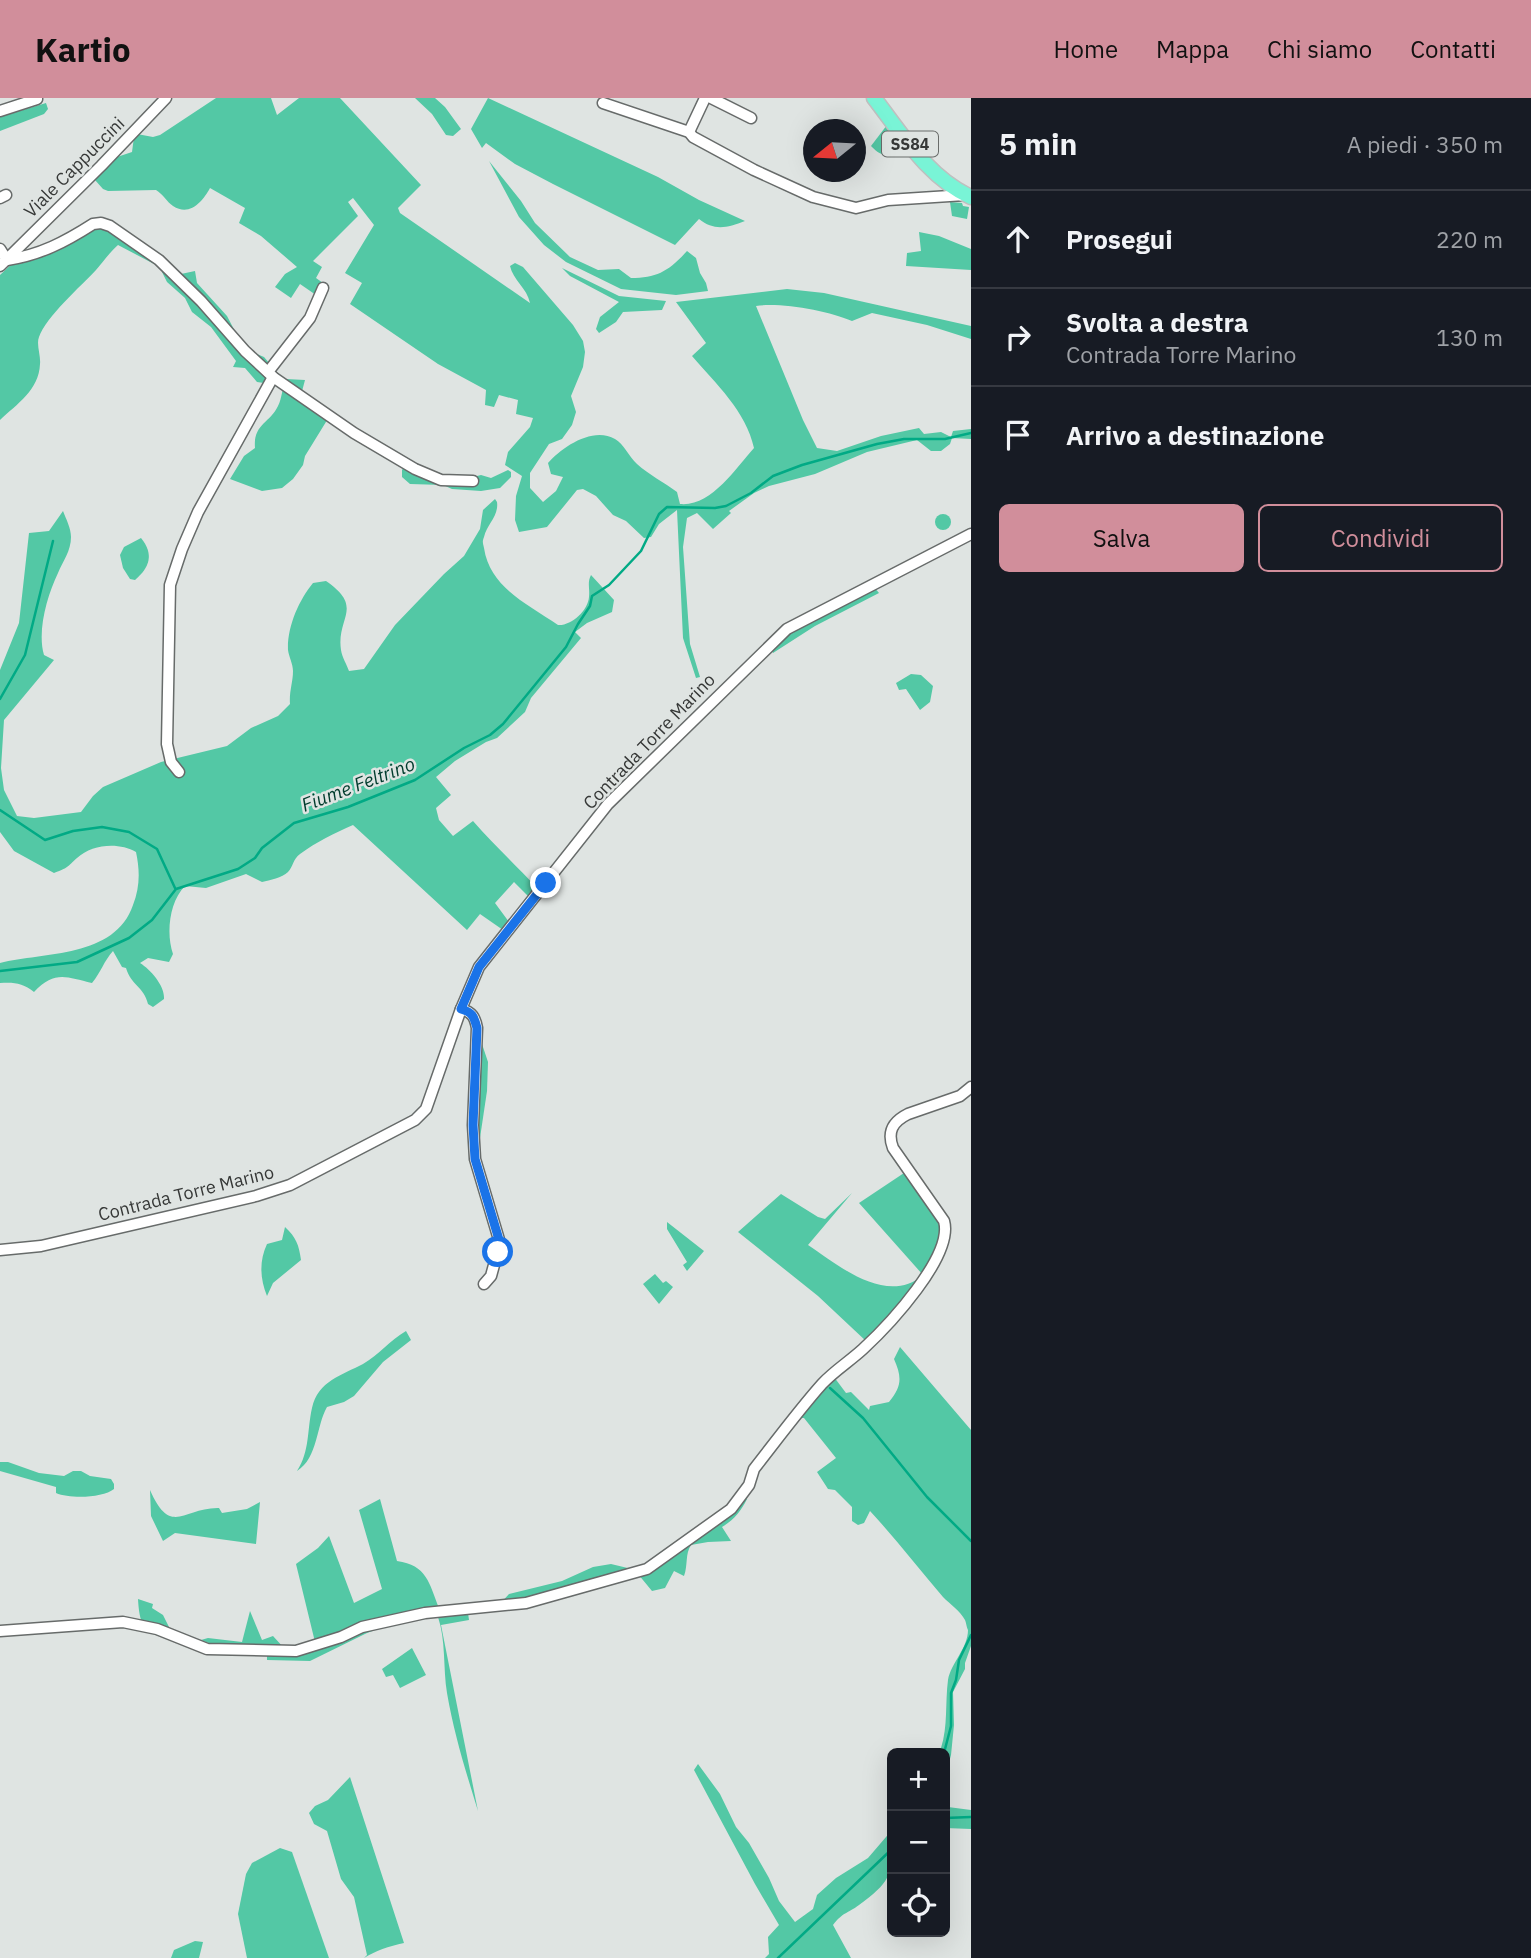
<!DOCTYPE html>
<html lang="it">
<meta charset="utf-8">
<style>
:root{--surface:#171b24;--page:#242831;--text:#f1f3f6;--muted:#9ea1a6;--line:#363941;--accent:#d18e9b}
body{margin:0;font-family:"IBM Plex Sans",sans-serif;background:var(--page);color:var(--text)}
.controls{position:absolute;right:21px;bottom:21px;display:grid;overflow:hidden;border-radius:10px;box-shadow:0 7px 28px #0002}
.controls button{width:63px;height:63px;display:grid;place-items:center;padding:0;border:0;border-bottom:2px solid var(--line);background:var(--surface);color:var(--text);font:35px sans-serif}
.compass{position:absolute;left:803px;top:21px;width:63px;height:63px;border-radius:50%;background:var(--surface);box-shadow:0 7px 28px #0002;rotate:252deg}
.stop{position:absolute;width:21px;height:21px;margin:-16px;border:5px solid #1a73e8;border-radius:50%;background:#fff}
.stop.end{background:#1a73e8;border-color:#fff;box-shadow:0 2px 7px #0008}
.list{margin:0;padding:0;list-style:none}
h2{display:flex;justify-content:space-between;align-items:center;height:91px;margin:0;padding:0 28px;font-size:30px}
h2 small{font-size:23px;font-weight:400;color:var(--muted)}
.list li{display:grid;grid-template-columns:46px 1fr auto;gap:21px;align-items:center;box-sizing:border-box;height:98px;padding:0 28px;border-top:2px solid var(--line)}
.list b{display:block;font-size:26px;white-space:nowrap}
.list p{margin:0;font-size:23px;white-space:nowrap;color:var(--muted)}
.list em{font-size:23px;font-style:normal;color:var(--muted)}
.actions{display:flex;gap:14px;padding:21px 28px}
.actions a{flex:1;padding:16px 0;border:2px solid var(--accent);border-radius:10px;text-align:center;font-size:24px;color:var(--accent)}
.actions .main{background:var(--accent);color:#111}
.icon{flex:none;width:38px;height:38px;fill:none;stroke:currentColor;stroke-width:2;stroke-linecap:round;stroke-linejoin:round}
.map{position:relative;flex:none;width:971px;height:1860px;overflow:hidden}
header{display:flex;align-items:center;gap:42px;box-sizing:border-box;height:98px;padding:0 35px;background:var(--accent);color:#111}
header strong{font-size:33px}
nav{display:flex;gap:38px;margin-inline-start:auto;font-size:24px}
main{display:flex}
aside{flex:1;background:var(--surface)}
.map>svg:first-child{display:block}
</style>
<header>
<strong>Kartio</strong>
<nav><a>Home</a><a>Mappa</a><a>Chi siamo</a><a>Contatti</a></nav>
</header>
<main>
<div class="map">
<svg width="971" height="1860" viewBox="0 0 971 1860">
<rect width="100%" height="100%" fill="#dfe4e2"/>
<g fill="#53c8a5">
<path d="M216 0H271L277 17 299 0H340L421 87 398 110 400 115 530 205C527 190 513 182 510 168L515 165 523 169 573 227 583 243 585 254 583 269 571 298 576 314 572 327 562 341 549 346 530 375V390L543 404 556 393 563 379 551 376 548 365C562 349 593 328 615 341 624 346 629 359 637 366 649 377 664 384 677 394L680 406C711 409 735 371 754 350 746 313 716 286 692 258L706 245 676 204 787 191 824 195 971 228V241L927 227 872 215 852 223C829 213 780 204 756 208L803 322 817 350 837 353 881 338 919 330 924 336 941 334 951 339 953 333 971 331V341L952 340 950 346 941 353H931L917 342 867 354 815 376 769 388 754 395 729 413 731 415 713 431 697 415 687 420 683 449 688 519 690 546 700 579 696 580 683 540 677 412 659 426 651 439 644 440 626 423 613 417 596 398 583 391 577 392 547 429 519 434 515 422 516 398 522 378 505 367 508 354 530 329 533 320 516 316 518 302 499 297 494 309 485 307 486 292 438 266 350 206 362 185 345 175 374 127 353 100 348 104 358 118 313 163 322 169 316 180 323 185 316 197 300 186 291 200 275 189 285 176 297 169 261 138 239 125 245 110 210 90C203 103 190 119 173 108 167 104 163 96 156 92L108 93 103 91 95 82 117 59 132 54 134 39 137 36 153 39 160 37Z"/>
<path d="M415 0H435L445 9 461 31 453 38 446 37 432 16Z"/>
<path d="M488 0 658 79 699 102 745 123C727 130 714 133 699 121L675 147 553 86 515 66 486 45 482 50 471 31Z"/>
<path d="M46 5 48 11 44 16 0 33V19Z"/>
<path d="M887 27 902 49C893 62 881 59 871 48Z"/>
<path d="M489 63 521 103 535 125 570 159 598 172 619 171 631 180C657 180 669 173 687 153L696 160 700 175 706 185 708 193 676 197 621 191 566 164 544 147 519 119Z"/>
<path d="M950 104 962 105 963 108 969 109 967 121 952 118Z"/>
<path d="M94 130H106L156 167 118 147C109 155 104 163 96 172 81 188 46 219 39 239 36 246 41 258 40 266 39 292 17 306 0 322V177L17 161 21 165 49 155Z"/>
<path d="M919 134 939 138 971 151V172L906 168 907 155 921 153Z"/>
<path d="M163 170 181 176 195 173 197 185 227 218 240 243 252 254 264 259 270 266 272 274 264 285 257 284 245 270 233 269 236 263 211 229 192 214 185 200 167 184 162 174Z"/>
<path d="M562 170 619 198 666 203 662 212 623 214 616 224 599 235 596 231 600 219 619 204 570 178Z"/>
<path d="M286 281 305 282 301 297 329 319 305 358 303 367 293 381 282 390 262 393 230 381 244 358 255 350C253 326 270 325 278 308 282 300 282 290 286 281Z"/>
<path d="M411 363 433 376 475 383 477 378 481 377 491 380 508 372 511 374V379L500 390 481 393 452 391 443 387 410 386 402 379V372L407 364Z"/>
<path d="M495 401 497 404C499 418 487 426 484 439 482 444 483 445 484 450 490 490 528 506 558 527 571 528 588 513 589 499 590 490 587 485 591 477L614 502 612 514 587 525 575 534 581 540 531 600 525 614 497 640 486 644 455 663 436 679 451 697 436 710 439 722 453 738 473 723C494 747 516 767 537 790L529 799 514 784 495 805 509 824 503 832 480 816 467 832 353 727C335 735 316 744 300 756 293 761 293 769 288 774 282 780 270 782 262 784L246 776 206 790 185 788C169 804 166 836 173 856L169 864 148 860 140 865C151 872 165 888 164 901L153 909 148 906C144 889 131 887 126 870L122 869 113 853C104 863 101 874 92 885 66 879 55 872 34 894 23 885 14 884 0 885V865C44 854 115 860 133 807 140 789 140 773 136 754 119 744 92 746 77 760 67 769 68 770 54 775L14 753 0 734V572L19 525 29 435 49 433 63 413C66 421 71 430 71 439 71 453 63 463 58 475 47 498 37 533 44 557L54 562 4 622 1 670 4 692 17 718 34 720 81 714 93 698 103 689 161 664 227 648 251 630 278 618 290 606C289 594 293 584 293 573 293 566 289 559 288 552 287 529 299 502 313 485L326 483C365 510 336 519 341 552 342 559 347 567 349 573L364 571 395 527 444 476 464 458 480 431 483 412Z"/>
<circle cx="943" cy="424" r="8"/>
<path d="M141 440C154 456 150 469 135 482L130 481 123 470 120 457 124 449Z"/>
<path d="M874 489 879 495 815 528 773 555 771 550 790 533Z"/>
<path d="M911 576 921 577 933 588 930 604 920 612 906 591 899 592 896 585Z"/>
<path d="M479 937 488 964 487 993 477 1060Z"/>
<path d="M907 1073 944 1126C954 1154 886 1223 867 1244L818 1198 738 1134 781 1096 818 1119 825 1121 852 1095 808 1147C839 1168 887 1208 923 1177L859 1105Z"/>
<path d="M667 1124 704 1153 687 1173 683 1167 687 1164 667 1131Z"/>
<path d="M285 1129C296 1139 299 1147 301 1162L273 1185 267 1198C260 1181 259 1163 267 1146L282 1142Z"/>
<path d="M655 1176 663 1185 666 1183 673 1189 659 1206 643 1186Z"/>
<path d="M406 1233 411 1242 383 1264 354 1298 344 1304 327 1309C316 1328 318 1360 297 1373 310 1353 307 1332 312 1310 318 1283 342 1277 363 1266 379 1257 390 1242 406 1233Z"/>
<path d="M900 1249 971 1332V1548L965 1565V1571L953 1594 954 1627 951 1657 946 1676 949 1689 948 1709 971 1712V1731L945 1730V1655H929L941 1650C948 1628 945 1605 948 1582 951 1565 968 1550 968 1532 967 1531 966 1524 965 1522 960 1513 950 1506 943 1499 918 1470 896 1441 870 1413L864 1425 858 1427 852 1423V1409L835 1392 828 1391 817 1374 836 1360 804 1320H797L834 1279 846 1295 851 1294 869 1312 870 1308 889 1304C902 1288 902 1279 894 1261Z"/>
<path d="M0 1364H8L39 1375 64 1378 73 1373H81L90 1378 111 1381 114 1386V1391C103 1400 70 1401 56 1395V1389L0 1373Z"/>
<path d="M150 1392C171 1440 184 1409 219 1410L222 1415 247 1411 260 1404 256 1446 175 1435 163 1443 151 1418Z"/>
<path d="M743 1399 747 1401C741 1413 734 1422 722 1429L731 1443 708 1444 691 1447C685 1456 688 1467 684 1478L674 1473 665 1490 652 1493 638 1476Z"/>
<path d="M380 1401 397 1463C427 1467 429 1485 439 1510L353 1528 315 1544 296 1466 318 1450 329 1438 354 1505 382 1491 359 1412Z"/>
<path d="M611 1466 636 1472 499 1507 509 1496 562 1483 593 1469Z"/>
<path d="M138 1501 153 1506 152 1510 163 1517 170 1531 161 1538C141 1536 139 1518 138 1501Z"/>
<path d="M250 1513 262 1542 273 1538 284 1550 214 1547 201 1542 208 1540 242 1544Z"/>
<path d="M468 1515 469 1522 441 1527 478 1713C466 1674 454 1636 447 1595 443 1571 446 1542 438 1519L388 1527 367 1535 310 1563 267 1562V1556L409 1519Z"/>
<path d="M412 1550 426 1577 400 1590 393 1577 386 1579 382 1571Z"/>
<path d="M698 1666 720 1696 736 1729 749 1745 769 1780 779 1803 795 1824 813 1811 817 1797 836 1780 868 1760 892 1732C892 1774 895 1781 859 1807 847 1816 843 1814 833 1827L851 1860H765L769 1856 768 1839 779 1827 755 1786 694 1672Z"/>
<path d="M350 1679 404 1845C389 1848 375 1853 364 1860L367 1857 354 1799 341 1781 327 1733 314 1726 309 1715 315 1708 328 1702Z"/>
<path d="M280 1750 292 1754 329 1860H247L238 1816 246 1776 252 1765Z"/>
<path d="M195 1843 203 1844 199 1860H171L174 1852Z"/>
</g>
<g fill="none" stroke-linecap="round" stroke-linejoin="round">
<g stroke="#01aa85" stroke-width="2.5">
<path d="M0 601 25 557 53 443"/>
<path d="M0 712 45 742 73 733 102 729 129 734 157 751 175 790"/>
<path d="M0 873 77 864 129 840 152 822 176 791 238 771 255 760 262 750 294 725 348 709 415 682 464 650 490 637 503 626 566 549 578 526 590 508 592 498 609 487 641 453 659 416 667 409 715 410 726 408 751 395 773 378 802 367 877 346 904 341H945L971 335"/>
<path d="M830 1290 863 1320 927 1399 971 1443"/>
<path d="M944 1655 951 1628V1595L956 1582 959 1562 971 1537"/>
<path d="M945 1720 971 1719"/>
<path d="M778 1860 892 1751"/>
</g>
<g stroke="#676b6a" stroke-width="13">
<g id="minor">
<path d="M711 0 751 20"/>
<path d="M603 5 689 34 693 39 754 72 813 99 856 110 888 102 965 97"/>
<path d="M0 13 37 1"/>
<path d="M689 34 705 0"/>
<path d="M0 100 6 97"/>
<path d="M0 151 7 162C40 157 65 144 93 126L101 125 110 128 159 162 201 203 245 253 273 279 354 335 415 371 441 382 473 383"/>
<path d="M0 168 101 68 166 0"/>
<path d="M268 274 310 220 323 190"/>
<path d="M179 674 171 664 167 646 170 487 182 451 198 414 273 279"/>
<path d="M461 911C472 914 475 919 477 930L473 1027 475 1061 500 1145 491 1178 484 1186"/>
<path d="M0 1152 41 1148 256 1098 290 1087 415 1022 426 1011 461 911 479 869 608 706 787 531 971 436"/>
<path d="M0 1533 123 1524 157 1531 207 1551 296 1553 341 1539 362 1529 425 1515 526 1505 647 1471 731 1411 749 1387 754 1371C776 1343 798 1313 822 1286 834 1273 850 1263 863 1251 888 1228 954 1158 944 1123L893 1050C887 1034 892 1024 908 1016L960 998 971 989"/>
</g>
</g>
<g stroke="#bfbfbf" stroke-width="17">
<path id="major" d="M874 0C902 36 928 80 971 99"/>
</g>
<use href="#minor" stroke="#fff" stroke-width="10"/>
<use href="#major" stroke="#79f4d6" stroke-width="14"/>
</g>
<g fill="none" stroke-linecap="round" stroke-linejoin="round">
<path stroke="#1a73e8" stroke-width="9" d="M498 1154 500 1145 475 1061 473 1027 477 930C474 918 472 914 461 911L479 869 546 785"/>
</g>
<g text-anchor="middle" dominant-baseline="central" stroke-width="5" stroke-linejoin="round" paint-order="stroke">
<rect fill="#dfe4e2" stroke="#696c6a" stroke-width="2" x="882" y="33.5" width="56" height="25" rx="5"/>
<g font-size="16" font-weight="bold" fill="#363837">
<text x="910" y="46">SS84</text>
</g>
<g font-size="18" fill="#363837" stroke="#dfe4e2">
<text transform="translate(74 69) rotate(-45)">Viale Cappuccini</text>
<text transform="translate(649 643) rotate(-46)">Contrada Torre Marino</text>
<text transform="translate(186 1095) rotate(-14)">Contrada Torre Marino</text>
</g>
<g font-size="19" font-style="italic" fill="#003c2d" stroke="#dfe4e2">
<text transform="translate(358 686) rotate(-21)">Fiume Feltrino</text>
</g>
</g>
</svg>
<div class="controls">
<button>+</button>
<button>−</button>
<button><svg class="icon" aria-label="locate" viewBox="0 0 24 24"><circle cx="12" cy="12" r="6"/><path d="M12 2v4M12 18v4M2 12h4M18 12h4"/></svg></button>
</div>
<svg class="compass" viewBox="-18 -18 36 36"><path d="M0-13l5 13h-10z" fill="#e53935"/><path d="M0 13l5-13h-10z" fill="#9ea1a6"/></svg>
<div class="stop" style="left:498px;top:1154px"></div>
<div class="stop end" style="left:546px;top:785px"></div>
</div>
<aside>
<h2>5 min<small>A piedi · 350 m</small></h2>
<ul class="list">
<li><svg class="icon" aria-label="ahead" viewBox="0 0 24 24"><path d="M12 20V5M6 11l6-6 6 6"/></svg><div><b>Prosegui</b></div><em>220 m</em></li>
<li><svg class="icon" aria-label="right" viewBox="0 0 24 24"><path d="M7 20v-9h11M14 6l5 5-5 5"/></svg><div><b>Svolta a destra</b><p>Contrada Torre Marino</p></div><em>130 m</em></li>
<li><svg class="icon" aria-label="arrive" viewBox="0 0 24 24"><path d="M6 21V4h12l-3 4 3 4H6"/></svg><div><b>Arrivo a destinazione</b></div></li>
</ul>
<div class="actions"><a class="main">Salva</a><a>Condividi</a></div>
</aside>
</main>
